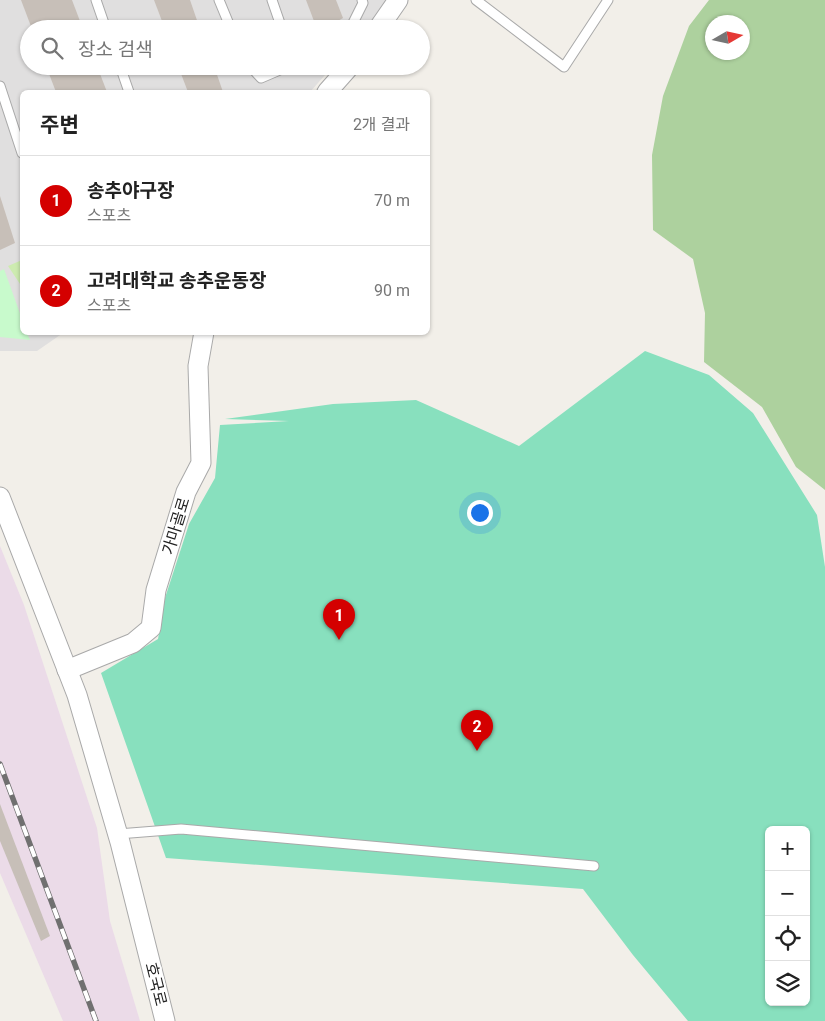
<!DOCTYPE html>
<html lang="ko">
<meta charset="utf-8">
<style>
:root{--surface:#fff;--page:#f2f2f2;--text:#222;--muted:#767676;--line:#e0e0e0;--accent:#d40000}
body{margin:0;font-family:Roboto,"Noto Sans KR",sans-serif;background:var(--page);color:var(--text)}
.controls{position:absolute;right:15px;bottom:15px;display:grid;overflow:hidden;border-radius:8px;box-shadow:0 1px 4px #0004}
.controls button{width:45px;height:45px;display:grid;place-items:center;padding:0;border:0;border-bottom:1px solid var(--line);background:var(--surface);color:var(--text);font:25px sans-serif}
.compass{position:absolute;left:705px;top:15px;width:45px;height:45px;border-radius:50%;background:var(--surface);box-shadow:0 1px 4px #0004;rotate:81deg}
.you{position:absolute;left:479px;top:512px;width:18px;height:18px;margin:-12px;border:4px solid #fff;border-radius:50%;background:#1a73e8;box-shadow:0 0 0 8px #1a73e833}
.badge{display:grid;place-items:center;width:32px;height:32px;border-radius:50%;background:var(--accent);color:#fff;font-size:16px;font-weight:700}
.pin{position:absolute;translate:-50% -41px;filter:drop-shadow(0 1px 2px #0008)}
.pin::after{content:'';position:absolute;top:26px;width:18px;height:15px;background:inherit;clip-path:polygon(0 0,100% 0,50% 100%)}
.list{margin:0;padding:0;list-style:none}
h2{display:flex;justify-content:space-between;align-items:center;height:65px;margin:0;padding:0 20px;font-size:21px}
h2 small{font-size:16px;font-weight:400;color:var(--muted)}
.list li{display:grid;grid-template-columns:32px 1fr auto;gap:15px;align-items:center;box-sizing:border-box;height:90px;padding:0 20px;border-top:1px solid var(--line)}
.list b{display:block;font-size:19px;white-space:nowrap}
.list p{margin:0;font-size:16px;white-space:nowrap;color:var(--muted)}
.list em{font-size:16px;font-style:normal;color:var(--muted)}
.icon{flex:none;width:28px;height:28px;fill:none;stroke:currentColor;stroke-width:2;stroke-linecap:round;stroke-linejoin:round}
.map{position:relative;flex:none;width:825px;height:1021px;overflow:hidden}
.search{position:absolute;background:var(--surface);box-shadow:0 1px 4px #0004;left:20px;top:20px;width:410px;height:55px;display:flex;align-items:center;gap:12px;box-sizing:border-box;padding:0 18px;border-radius:28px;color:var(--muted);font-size:19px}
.panel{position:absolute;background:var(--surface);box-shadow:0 1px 4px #0004;left:20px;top:90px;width:410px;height:245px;border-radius:8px}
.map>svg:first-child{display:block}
</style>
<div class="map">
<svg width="825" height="1021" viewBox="0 0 825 1021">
<rect width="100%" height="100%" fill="#f2efe9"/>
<path fill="#e0dfdf" d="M0 0H389L368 29H29V66H333L310 92H22V332L63 333 37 351H0Z"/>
<path fill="#ebdbe8" d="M0 546 24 605 97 828 110 921 140 1021H63L0 873Z"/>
<path fill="#cdebb0" d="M22 260V287L8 266Z"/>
<path fill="#add19e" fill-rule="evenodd" d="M709 0H825V490L796 467 762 407 704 362 705 313 693 259 653 230 652 155 663 96 689 26ZM712 22H742V52H712Z"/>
<path fill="#c8facc" d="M4 269 22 319V332L27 333 30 340 0 337V271Z"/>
<path fill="#88e0be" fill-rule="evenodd" d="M645 351 709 375 753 413 817 515 825 567V1021H688L633 955 583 889 166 858 101 673 158 639 165 598 189 524 215 478 220 425 289 421 225 419 333 404 416 400 519 446ZM769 830H806V1002H769Z"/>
<g fill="#c7bfb8">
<path d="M21 0H72L83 29H32Z"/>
<path d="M154 0H190L200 29H165Z"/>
<path d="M306 0H336L343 18 324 29H317Z"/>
<path d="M46 66H97L107 92H56Z"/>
<path d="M178 66H214L223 92H188Z"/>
<path d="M0 196 15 243 0 250Z"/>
<path d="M0 804 50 936 41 941 0 841Z"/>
</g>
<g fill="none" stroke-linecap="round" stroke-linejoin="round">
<g stroke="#a9a9a9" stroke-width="11">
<g id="service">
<path d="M96 0 106 29"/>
<path d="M219 0 231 29"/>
<path d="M272 0 282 29"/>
<path d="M476 0 564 67 608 0"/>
<path d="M350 29 363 3 362 0"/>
<path d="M120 66 129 92"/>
<path d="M250 66 261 78 289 66"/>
<path d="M0 86 22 153"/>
<path d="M118 834 181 829 594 866"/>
</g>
</g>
<g stroke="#a9a9a9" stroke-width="21">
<g id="minor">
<path d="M378 29 398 0"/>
<path d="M327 92 350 66"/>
<path d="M0 497 77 695 120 842 165 1021"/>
<path d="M67 670 133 643 151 628 156 590 186 492 201 463 198 366 204 332"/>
</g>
</g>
<use href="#service" stroke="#fff" stroke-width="9"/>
<use href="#minor" stroke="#fff" stroke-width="19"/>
<g stroke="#707070" stroke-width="5.5">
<path id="rail" d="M0 764 96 1021"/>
</g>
<use href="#rail" stroke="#fff" stroke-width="4" stroke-dasharray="11" stroke-linecap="butt"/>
</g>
<g text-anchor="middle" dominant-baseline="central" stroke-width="4" stroke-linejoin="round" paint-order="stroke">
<g font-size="16" fill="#222" stroke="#fff">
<text transform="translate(176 526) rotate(-73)">가마골로</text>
<text transform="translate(156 984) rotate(76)">호국로</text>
</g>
</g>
</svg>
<div class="controls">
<button>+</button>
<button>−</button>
<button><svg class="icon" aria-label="locate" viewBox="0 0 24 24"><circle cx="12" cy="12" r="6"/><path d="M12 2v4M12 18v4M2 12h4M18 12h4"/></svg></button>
<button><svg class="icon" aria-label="layers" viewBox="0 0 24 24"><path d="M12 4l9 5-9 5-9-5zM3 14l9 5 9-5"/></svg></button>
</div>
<svg class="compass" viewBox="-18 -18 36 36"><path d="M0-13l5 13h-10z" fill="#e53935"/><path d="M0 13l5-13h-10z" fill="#767676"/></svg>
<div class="you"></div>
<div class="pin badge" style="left:339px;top:640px">1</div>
<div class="pin badge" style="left:477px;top:751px">2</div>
<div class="search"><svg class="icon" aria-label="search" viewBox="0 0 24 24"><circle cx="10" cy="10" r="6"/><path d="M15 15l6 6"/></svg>장소 검색</div>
<section class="panel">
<h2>주변<small>2개 결과</small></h2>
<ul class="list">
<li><span class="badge">1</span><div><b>송추야구장</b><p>스포츠</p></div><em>70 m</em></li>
<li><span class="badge">2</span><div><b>고려대학교 송추운동장</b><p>스포츠</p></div><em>90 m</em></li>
</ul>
</section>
</div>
